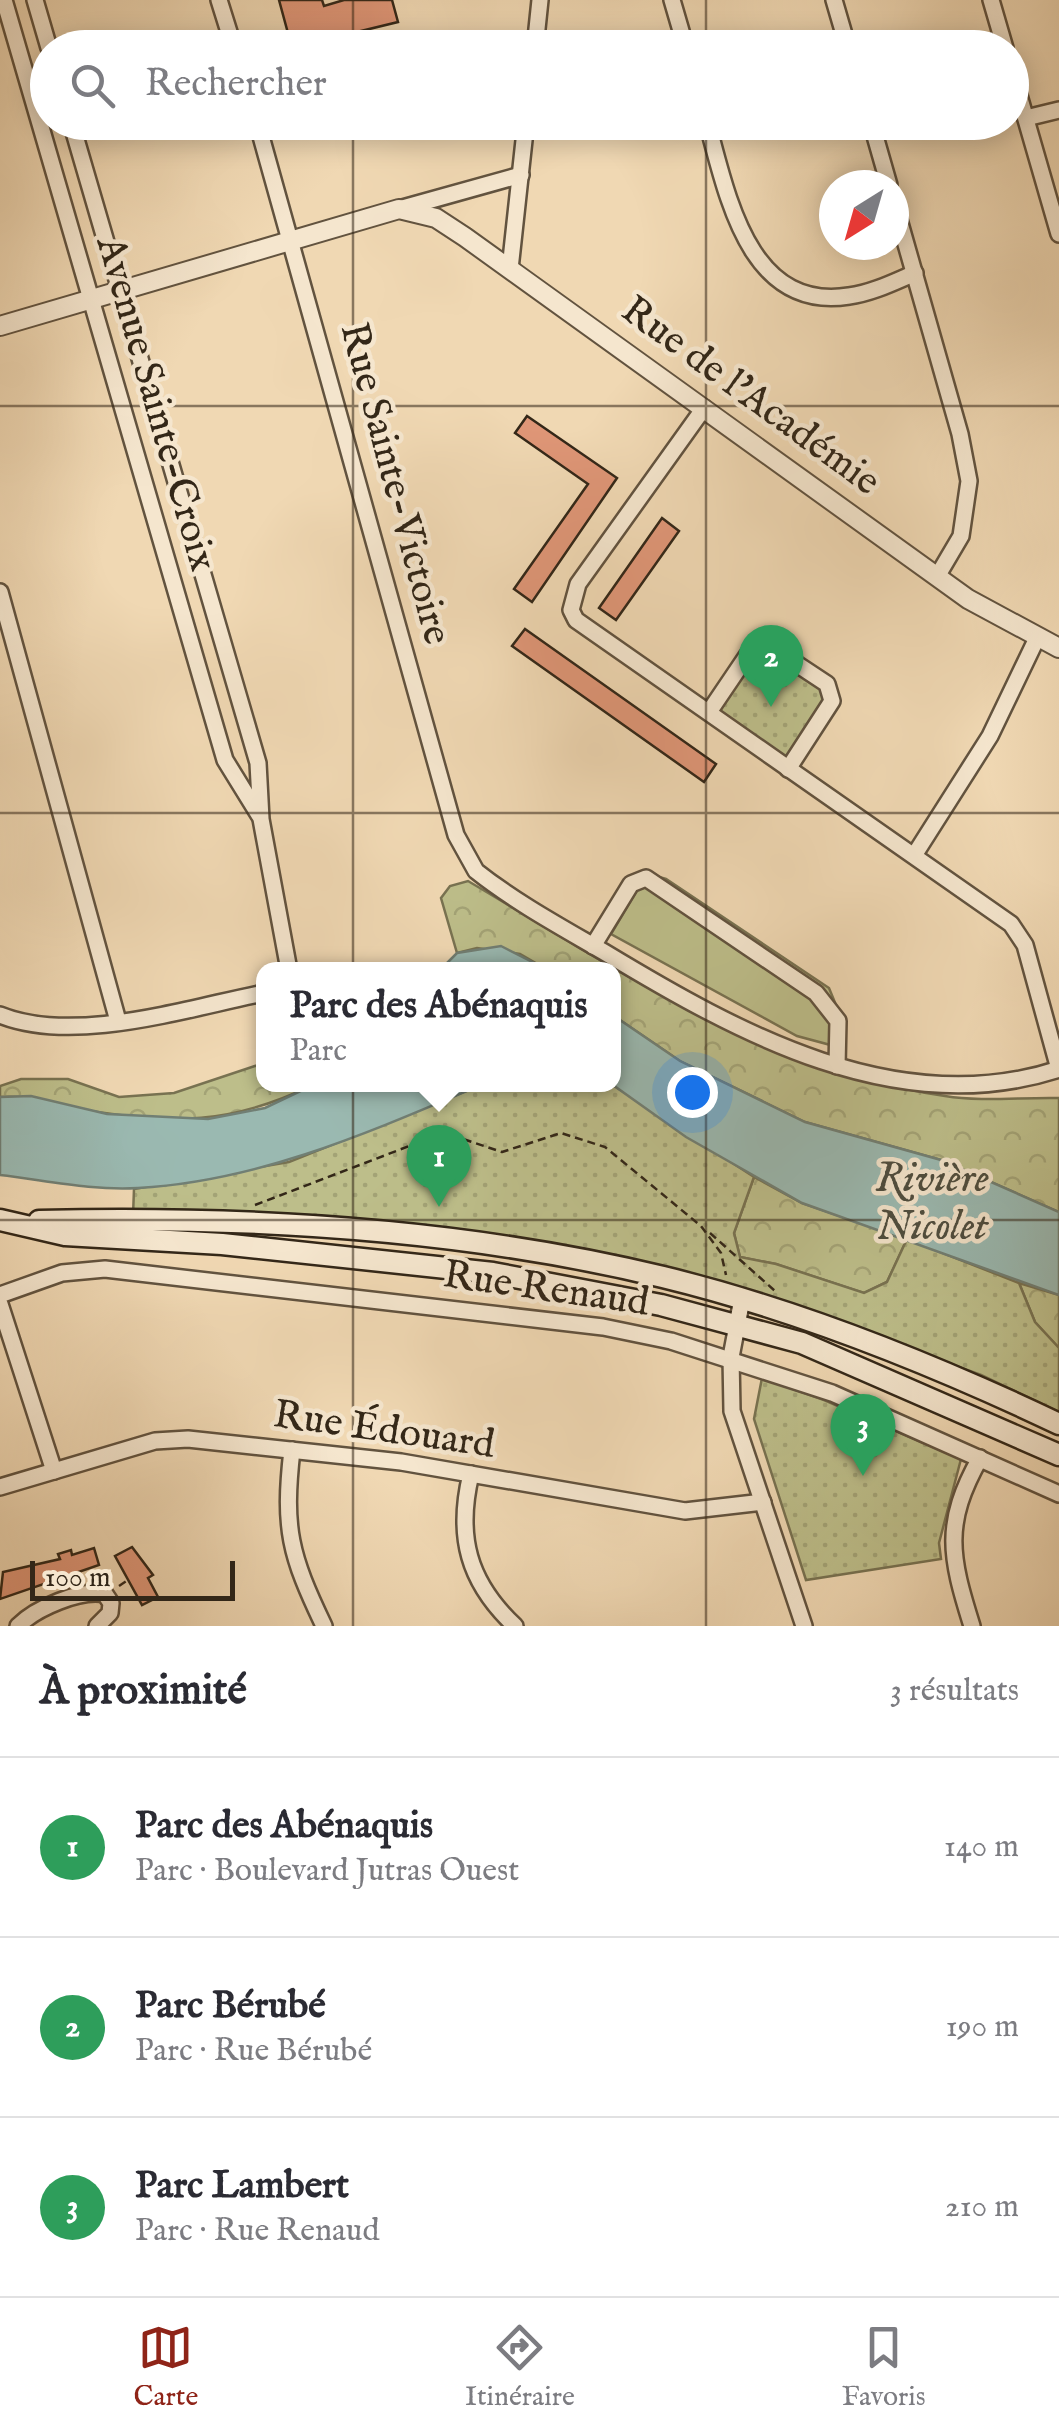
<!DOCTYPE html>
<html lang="fr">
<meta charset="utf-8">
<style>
:root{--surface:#fff;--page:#f7f7f7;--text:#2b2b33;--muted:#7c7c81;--line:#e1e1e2;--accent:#8f2418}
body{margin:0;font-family:"IM FELL English",serif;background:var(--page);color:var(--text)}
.compass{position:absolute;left:819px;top:170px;width:90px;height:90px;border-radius:50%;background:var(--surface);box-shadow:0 5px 25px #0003;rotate:217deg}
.scale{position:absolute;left:30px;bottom:25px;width:205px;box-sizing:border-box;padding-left:10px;border:5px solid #332718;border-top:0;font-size:28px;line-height:35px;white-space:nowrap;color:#332718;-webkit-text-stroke:8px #f5e6ce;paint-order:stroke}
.you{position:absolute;left:692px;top:1092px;width:35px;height:35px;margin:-25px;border:8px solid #fff;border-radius:50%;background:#1a73e8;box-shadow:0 0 0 15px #1a73e833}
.badge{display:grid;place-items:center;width:65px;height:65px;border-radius:50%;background:var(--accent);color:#fff;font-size:32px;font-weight:700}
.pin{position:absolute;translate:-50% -82px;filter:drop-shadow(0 2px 5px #0008)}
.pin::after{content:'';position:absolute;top:52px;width:35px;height:30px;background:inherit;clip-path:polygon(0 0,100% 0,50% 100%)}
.popup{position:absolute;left:256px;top:962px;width:365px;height:130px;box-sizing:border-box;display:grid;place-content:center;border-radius:20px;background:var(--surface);filter:drop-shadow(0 2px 8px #0005);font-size:32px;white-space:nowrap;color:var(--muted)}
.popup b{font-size:38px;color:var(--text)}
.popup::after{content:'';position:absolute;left:50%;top:100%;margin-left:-20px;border:20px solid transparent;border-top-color:var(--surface)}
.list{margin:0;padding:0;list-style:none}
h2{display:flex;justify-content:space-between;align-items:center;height:130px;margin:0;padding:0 40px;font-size:42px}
h2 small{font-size:32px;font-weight:400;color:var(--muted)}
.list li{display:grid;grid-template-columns:65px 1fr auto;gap:30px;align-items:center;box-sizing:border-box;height:180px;padding:0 40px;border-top:2px solid var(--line)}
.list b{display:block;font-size:38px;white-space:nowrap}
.list p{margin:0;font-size:32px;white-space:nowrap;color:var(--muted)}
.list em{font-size:32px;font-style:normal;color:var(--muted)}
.icon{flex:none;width:55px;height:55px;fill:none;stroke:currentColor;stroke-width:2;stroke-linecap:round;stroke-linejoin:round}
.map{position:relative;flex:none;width:1059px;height:1626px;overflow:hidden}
.search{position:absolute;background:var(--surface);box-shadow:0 5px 25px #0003;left:30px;right:30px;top:30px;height:110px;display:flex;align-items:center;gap:25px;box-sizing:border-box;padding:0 35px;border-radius:55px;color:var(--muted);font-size:38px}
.sheet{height:670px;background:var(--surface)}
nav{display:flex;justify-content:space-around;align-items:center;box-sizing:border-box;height:140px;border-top:2px solid var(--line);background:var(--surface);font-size:28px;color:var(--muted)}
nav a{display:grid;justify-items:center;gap:5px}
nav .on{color:var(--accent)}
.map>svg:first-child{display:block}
</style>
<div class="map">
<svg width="1059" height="1626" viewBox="0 0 1059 1626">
<defs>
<pattern id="forest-crowns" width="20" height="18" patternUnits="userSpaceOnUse" patternTransform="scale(2.5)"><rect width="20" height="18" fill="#bdbe8a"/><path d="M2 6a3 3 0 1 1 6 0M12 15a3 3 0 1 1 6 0" fill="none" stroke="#a3a376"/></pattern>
<pattern id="park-dots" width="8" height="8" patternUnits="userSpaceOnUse" patternTransform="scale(2.5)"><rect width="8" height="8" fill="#bdbe8a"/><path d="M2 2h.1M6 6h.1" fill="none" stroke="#a3a376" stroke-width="1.8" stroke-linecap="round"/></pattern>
</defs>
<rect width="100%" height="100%" fill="#f0d8b3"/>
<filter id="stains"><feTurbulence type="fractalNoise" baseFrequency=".002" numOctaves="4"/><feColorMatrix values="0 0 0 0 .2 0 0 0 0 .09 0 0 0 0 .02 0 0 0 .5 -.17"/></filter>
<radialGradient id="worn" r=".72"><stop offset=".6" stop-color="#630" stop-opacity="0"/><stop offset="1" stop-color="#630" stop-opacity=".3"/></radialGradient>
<path fill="#bdbe8a" stroke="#787251" stroke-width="2.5" d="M652 875 666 879 829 988 836 1005 838 1047 797 1036 611 934 643 880Z"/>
<g fill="url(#forest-crowns)" stroke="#787251" stroke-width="2.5">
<path d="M468 881C624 973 761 1069 945 1096 981 1102 1022 1097 1059 1098V1212L941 1160 805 1122 680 1061 614 1016V970L546 969 520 954 477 948 457 953 441 898 450 886Z"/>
<path d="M264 1063V1084L313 1085C230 1125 174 1124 84 1110 50 1105 37 1095 0 1097V1086L21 1079H68L119 1097 174 1093Z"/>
<path d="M754 1177 802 1203 907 1239 887 1282 864 1293 776 1264 740 1257 734 1233Z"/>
<path d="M1019 1283 1059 1295V1348L1035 1322Z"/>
</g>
<g fill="url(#park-dots)" stroke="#787251" stroke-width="2.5">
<path d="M755 644 833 691 788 769 709 713Z"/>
<path d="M481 1085H613L754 1177 734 1233 740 1257 776 1264 864 1293 887 1282 907 1239 1019 1283 1035 1322 1059 1348V1412L981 1375 752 1292 610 1255 133 1216 134 1189 289 1162Z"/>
<path d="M762 1378 824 1400 961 1459 939 1543 941 1559 806 1580 754 1419Z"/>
</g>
<g fill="#9ab9b1" stroke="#717f74" stroke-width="2.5">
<path d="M501 946 546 969H441L457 953Z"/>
<path d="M614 1016 680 1061 805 1122 941 1160 1059 1212V1295L802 1203 686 1137 613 1085Z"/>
<path d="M313 1085H481C370 1132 260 1181 138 1188 93 1191 44 1180 0 1175V1097L31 1096 107 1114 208 1119 265 1108Z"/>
</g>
<g fill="#df9677" stroke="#332718" stroke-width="2.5">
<path d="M279 0H322L324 6 344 0H392L398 22 324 40 326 48H313L312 43 292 48Z"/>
<path d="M527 416 617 478 532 602 514 589 588 484 515 433Z"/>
<path d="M662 518 679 531 616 620 599 608Z"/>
<path d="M525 629 716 764 704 782 512 646Z"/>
<path d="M132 1547 153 1575 148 1578 158 1597 142 1605 115 1556Z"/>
<path d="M94 1548 99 1565 0 1599 3 1572 60 1559 58 1554 71 1550 72 1555Z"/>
</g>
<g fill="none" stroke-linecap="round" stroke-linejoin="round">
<g stroke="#62533f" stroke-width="20">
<g id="minor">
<path d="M4 0 225 760 259 815"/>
<path d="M35 0 49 48"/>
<path d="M219 0 234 48"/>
<path d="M672 0 686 48"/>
<path d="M834 0 848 48"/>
<path d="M991 0 1005 48"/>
<path d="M535 48 540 0"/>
<path d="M1012 71 1059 234"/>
<path d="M1026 118 1059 110"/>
<path d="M71 122 258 763 261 819 289 970"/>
<path d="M257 122 456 835 476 871C515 902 561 927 604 952 738 1033 898 1122 1059 1069"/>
<path d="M707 122C727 194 748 312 849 296 872 293 894 282 915 273"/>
<path d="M871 122 889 185"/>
<path d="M894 202 960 434 969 481 961 536 938 575"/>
<path d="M399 209 521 175"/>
<path d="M510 269 526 122"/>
<path d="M704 408 578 584 571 610 576 620 1011 924 1025 945 1059 1069"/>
<path d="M0 592 118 1021"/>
<path d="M709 712 755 644 762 641 827 684 832 701 788 769"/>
<path d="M915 854 990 736 1037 638"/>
<path d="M593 946 631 884 646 878 816 993 838 1021 837 1066"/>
<path d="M0 1015C74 1045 188 1008 264 993"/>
<path d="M0 1295 62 1273 105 1269 603 1327 671 1341 832 1393 1059 1494"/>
<path d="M742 1299 731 1357 732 1411 804 1626"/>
<path d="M0 1304 54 1471"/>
<path d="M292 1450C283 1529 290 1555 324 1626"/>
<path d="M471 1474C456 1536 468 1582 515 1626"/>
<path d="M0 1487 155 1441 188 1439 401 1462 685 1511 763 1502"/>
<path d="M18 1626C36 1608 80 1589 105 1594L111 1603 110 1613 97 1626"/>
<path d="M972 1626C950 1556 943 1524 980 1458"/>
</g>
</g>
<g stroke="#62533f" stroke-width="22">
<path id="tertiary" d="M0 326 399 209 436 218 465 237 968 599 1059 648"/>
</g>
<g stroke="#332718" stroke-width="25">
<g id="secondary">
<path d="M0 1220 65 1235 222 1244 493 1273 661 1305 802 1343 1059 1455"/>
<path d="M39 1221C246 1216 461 1228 663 1277 799 1310 933 1364 1059 1424"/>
</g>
</g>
<g stroke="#332718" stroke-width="2.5" stroke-dasharray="8 5" stroke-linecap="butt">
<path d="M255 1205 425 1140 460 1138 502 1152 561 1133 605 1147 701 1226 721 1253 726 1275"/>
<path d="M710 1233 775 1291"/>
<path d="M119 1586 128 1580"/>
</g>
<use href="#minor" stroke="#f5e6ce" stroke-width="15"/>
<use href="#tertiary" stroke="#f5e6ce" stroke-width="18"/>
<use href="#secondary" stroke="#f5e6ce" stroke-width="20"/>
</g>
<path fill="none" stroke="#332718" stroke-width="2.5" stroke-opacity="0.55" d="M353 0V48M706 0V48M353 122V1626M706 122V1626M0 406H1059M0 813H1059M0 1220H1059"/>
<g text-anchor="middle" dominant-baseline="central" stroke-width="9" stroke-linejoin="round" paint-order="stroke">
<g font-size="40" fill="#332718" stroke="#f5e6ce">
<text transform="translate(750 397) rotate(36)">Rue de l'Académie</text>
<text transform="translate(155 404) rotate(74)">Avenue Sainte-Croix</text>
<text transform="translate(394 484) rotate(75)">Rue Sainte-Victoire</text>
<text transform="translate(546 1290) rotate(8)">Rue Renaud</text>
<text transform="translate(384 1431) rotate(8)">Rue Édouard</text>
</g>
<g font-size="42" font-style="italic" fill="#4d4c3e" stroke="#f5e6ce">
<text x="932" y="1179">Rivière<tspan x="932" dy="48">Nicolet</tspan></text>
</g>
</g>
<rect width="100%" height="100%" filter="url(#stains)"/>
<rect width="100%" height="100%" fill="url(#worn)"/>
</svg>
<svg class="compass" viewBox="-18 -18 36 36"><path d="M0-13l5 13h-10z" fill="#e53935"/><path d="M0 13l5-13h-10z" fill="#7c7c81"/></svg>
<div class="scale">100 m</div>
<div class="you"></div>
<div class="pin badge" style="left:439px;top:1207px;background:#2e9e5b">1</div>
<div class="popup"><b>Parc des Abénaquis</b>Parc</div>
<div class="pin badge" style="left:771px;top:707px;background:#2e9e5b">2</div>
<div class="pin badge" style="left:863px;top:1476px;background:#2e9e5b">3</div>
<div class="search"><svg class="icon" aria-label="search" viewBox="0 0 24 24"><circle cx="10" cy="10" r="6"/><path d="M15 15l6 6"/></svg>Rechercher</div>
</div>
<section class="sheet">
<h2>À proximité<small>3 résultats</small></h2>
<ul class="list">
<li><span class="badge" style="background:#2e9e5b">1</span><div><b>Parc des Abénaquis</b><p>Parc · Boulevard Jutras Ouest</p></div><em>140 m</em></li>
<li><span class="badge" style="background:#2e9e5b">2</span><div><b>Parc Bérubé</b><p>Parc · Rue Bérubé</p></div><em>190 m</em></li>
<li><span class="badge" style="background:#2e9e5b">3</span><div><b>Parc Lambert</b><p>Parc · Rue Renaud</p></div><em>210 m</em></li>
</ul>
</section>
<nav>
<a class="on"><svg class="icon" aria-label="map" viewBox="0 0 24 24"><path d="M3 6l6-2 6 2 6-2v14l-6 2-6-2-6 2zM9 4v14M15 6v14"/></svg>Carte</a>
<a><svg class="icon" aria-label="directions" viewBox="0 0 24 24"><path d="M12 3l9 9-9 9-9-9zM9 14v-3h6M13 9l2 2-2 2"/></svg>Itinéraire</a>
<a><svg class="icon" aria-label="saved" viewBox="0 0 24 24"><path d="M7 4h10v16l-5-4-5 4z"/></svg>Favoris</a>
</nav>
